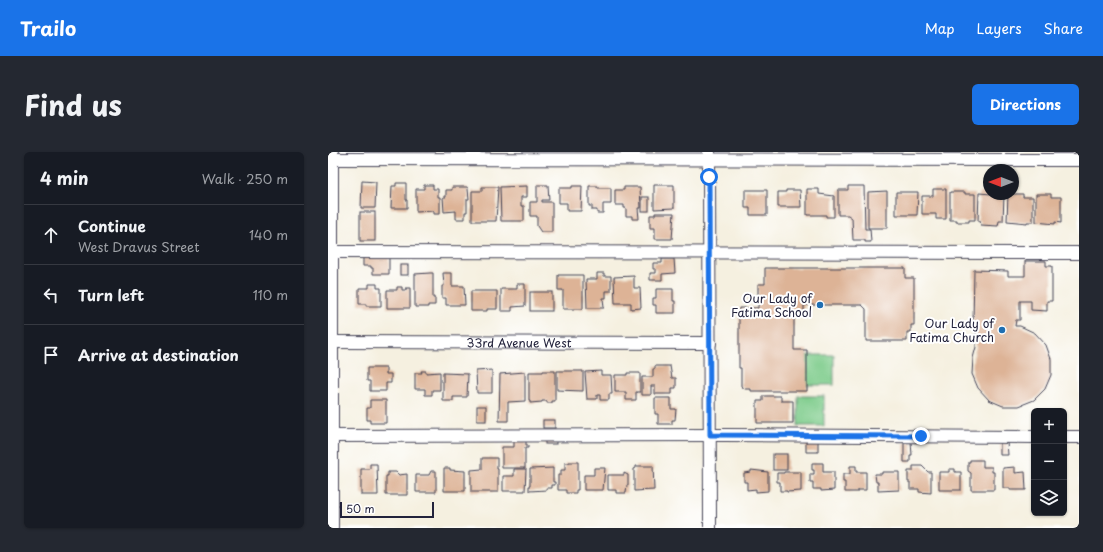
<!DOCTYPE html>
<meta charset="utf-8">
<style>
:root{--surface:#171b24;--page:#242831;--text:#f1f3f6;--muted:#9ea1a6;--line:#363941;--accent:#1a73e8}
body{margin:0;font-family:"Playpen Sans",sans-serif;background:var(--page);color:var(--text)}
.controls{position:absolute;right:12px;bottom:12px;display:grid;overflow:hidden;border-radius:6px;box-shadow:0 1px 3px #0004}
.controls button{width:36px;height:36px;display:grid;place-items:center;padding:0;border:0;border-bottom:1px solid var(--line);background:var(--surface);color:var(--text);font:20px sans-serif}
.compass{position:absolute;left:655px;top:12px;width:36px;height:36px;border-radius:50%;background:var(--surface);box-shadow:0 1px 3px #0004;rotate:270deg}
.scale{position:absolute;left:12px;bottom:10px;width:94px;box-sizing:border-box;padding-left:4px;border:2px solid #22223b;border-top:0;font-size:11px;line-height:14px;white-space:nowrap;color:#22223b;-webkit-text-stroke:3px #fff;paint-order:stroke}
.stop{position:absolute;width:12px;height:12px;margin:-9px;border:3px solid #1a73e8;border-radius:50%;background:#fff}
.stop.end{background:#1a73e8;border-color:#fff;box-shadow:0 1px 4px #0008}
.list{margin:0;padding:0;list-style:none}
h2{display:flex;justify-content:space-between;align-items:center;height:52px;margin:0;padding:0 16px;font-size:17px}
h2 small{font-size:13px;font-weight:400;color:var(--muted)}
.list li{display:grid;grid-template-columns:26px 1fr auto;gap:12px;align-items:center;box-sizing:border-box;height:60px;padding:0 16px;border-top:1px solid var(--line)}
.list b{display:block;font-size:15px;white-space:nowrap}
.list p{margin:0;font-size:13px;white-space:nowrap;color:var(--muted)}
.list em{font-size:13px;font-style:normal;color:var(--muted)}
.icon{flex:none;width:22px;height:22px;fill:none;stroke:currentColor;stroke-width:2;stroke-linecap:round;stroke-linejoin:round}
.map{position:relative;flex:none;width:751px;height:376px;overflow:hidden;border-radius:6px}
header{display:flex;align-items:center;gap:24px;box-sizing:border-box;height:56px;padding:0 20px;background:var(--accent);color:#fff}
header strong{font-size:19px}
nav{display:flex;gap:22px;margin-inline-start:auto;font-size:14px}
.intro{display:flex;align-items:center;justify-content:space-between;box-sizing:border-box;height:96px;padding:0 24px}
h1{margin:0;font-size:28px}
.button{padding:10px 18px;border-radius:6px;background:var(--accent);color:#fff;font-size:14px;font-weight:700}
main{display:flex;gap:24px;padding:0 24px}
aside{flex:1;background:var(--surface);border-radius:6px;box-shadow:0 1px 3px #0004}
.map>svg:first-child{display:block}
</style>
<header>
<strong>Trailo</strong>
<nav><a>Map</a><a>Layers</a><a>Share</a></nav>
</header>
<div class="intro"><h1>Find us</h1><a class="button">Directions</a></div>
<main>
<aside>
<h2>4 min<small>Walk · 250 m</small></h2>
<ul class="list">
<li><svg class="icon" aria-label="ahead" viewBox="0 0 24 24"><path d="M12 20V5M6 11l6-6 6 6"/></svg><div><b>Continue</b><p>West Dravus Street</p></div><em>140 m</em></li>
<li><svg class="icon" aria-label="left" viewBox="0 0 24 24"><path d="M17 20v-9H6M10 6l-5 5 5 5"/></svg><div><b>Turn left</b></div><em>110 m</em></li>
<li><svg class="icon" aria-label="arrive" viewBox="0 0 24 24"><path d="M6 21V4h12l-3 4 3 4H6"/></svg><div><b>Arrive at destination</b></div></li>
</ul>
</aside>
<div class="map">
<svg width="751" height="376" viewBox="0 0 751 376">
<rect width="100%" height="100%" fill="#fff"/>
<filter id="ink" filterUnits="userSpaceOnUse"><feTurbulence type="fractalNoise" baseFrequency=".025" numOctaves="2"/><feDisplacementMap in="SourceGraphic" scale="8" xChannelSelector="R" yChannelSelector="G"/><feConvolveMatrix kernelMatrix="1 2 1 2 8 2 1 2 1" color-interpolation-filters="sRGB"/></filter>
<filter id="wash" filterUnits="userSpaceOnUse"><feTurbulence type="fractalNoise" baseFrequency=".012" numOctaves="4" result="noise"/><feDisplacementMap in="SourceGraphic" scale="16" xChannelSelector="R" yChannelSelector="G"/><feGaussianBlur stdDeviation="0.9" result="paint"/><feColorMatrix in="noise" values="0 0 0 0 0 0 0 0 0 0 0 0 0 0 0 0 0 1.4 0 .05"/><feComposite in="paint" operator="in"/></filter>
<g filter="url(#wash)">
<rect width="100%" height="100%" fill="#f5f0e0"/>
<g fill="#7fcc8c" stroke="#507764">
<rect x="479" y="203" width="27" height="30"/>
<rect x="470" y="244" width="26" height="30"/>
</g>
<g id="blocks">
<g fill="#ddb396">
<path d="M34 29 48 30 47 56H33Z"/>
<path d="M68 31H78V48H79V56H63L64 34H68Z"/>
<path d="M96 33H105V37H110V45H112V62H106V59L88 60V37H96Z"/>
<path d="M209 33H220L221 48H214V50H224V80H213L209 74V64H202V50H209Z"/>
<path d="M326 33H346V56L326 57Z"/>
<path d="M199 34V45H193V54H196V69H173L172 35Z"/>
<path d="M244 34H254L253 59H239V51H231V36H244Z"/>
<path d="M261 34H270V36H283V52H275V61H269V58H264V54H261Z"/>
<path d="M520 34H536L537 77H542L543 90H537V88H525L524 66 520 63H510V38H520Z"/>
<path d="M124 35H139L140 37 141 47H139V60H137V67H128V59L116 60 115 45H118V38H124Z"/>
<path d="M154 35H170L168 69H144V39H154Z"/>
<path d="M296 35H312L313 56H310L311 67H304V64H298V56H296V53H287V38H296Z"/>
<path d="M479 37H491V42L506 44V65H498V63H479Z"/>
<path d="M605 37H618V67H608V62H594V44H605Z"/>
<path d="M417 38H439V63H422V56H417Z"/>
<path d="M458 38H472L473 55H450V40H458Z"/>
<path d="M559 39V76H540V40Z"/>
<path d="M568 40H590L589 63H568Z"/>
<path d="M622 40H637V42H647V68H641V70H629V68H622Z"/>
<path d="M651 41 676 43 675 69H671L670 74 653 73 652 69H650Z"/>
<path d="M680 42H695V45H705V70H699V71L679 69Z"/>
<path d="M708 42H723V45H733V71L727 70V72L708 70Z"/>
<rect x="314" y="45" width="7" height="14"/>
<rect x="32" y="60" width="15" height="29"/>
<path d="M327 61H346L344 87H327V76H322V63H327Z"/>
<path d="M35 104H61V122H45V116H43V114H35Z"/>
<path d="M334 107H346L347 121 334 122V128H322V121H328V117H325V111H334Z"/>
<path d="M697 109H718V114H724V149H719V159L703 158V149H692V168H688L687 174H692L707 181 718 193 723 207V223L717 237 706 248 691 254H675L661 248 650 236 644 222 645 206 648 195V170H645L646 118 680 119V124H697Z"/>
<rect x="72" y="113" width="8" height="10"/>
<path d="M437 116H577V126H586V173H583V180H579V189H538V157L534 153H476V163H466V198H479V239H423V237H417L413 234V216H411V156H430V132H437Z"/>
<path d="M102 121H105V146H107V153H100V155H87V122Z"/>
<path d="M115 121H124V134H136L137 153H118V146H114V134H116Z"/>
<path d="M269 121H276V124H283V139H278V146H275L276 156H259L258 127H269Z"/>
<path d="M230 123H255V157H235V138H230Z"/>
<path d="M306 124V136H312L313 156 303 157V151H287L286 125Z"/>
<path d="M41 132H49V136H53V154H38V152H31V136H41Z"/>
<path d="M189 132H197V154L184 155V159H173V137H189Z"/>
<path d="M69 135H74V138H78V136H82V156H59V138H69Z"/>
<path d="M328 137H345V149H347V161H328V153H325V146H328Z"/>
<path d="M143 139H169V157H159V159H143Z"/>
<rect x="202" y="140" width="22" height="19"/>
<path d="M327 214H342L344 226H348V236H344V242H327V234H323V243H314V225H325V217H327Z"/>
<path d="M39 216H58V222H63V231H58V239H42V229H39Z"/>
<path d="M164 218V241H149L148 219Z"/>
<path d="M93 219H98V221L112 220V238H104V243H97V237H87V221H94Z"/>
<path d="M215 219H227V249H224V251H219V249H214V250L202 251V249H201V220H215Z"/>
<path d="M229 219H255V239L229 238Z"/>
<path d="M273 219V223H283L284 242H281V248H272V243H269V247H259L257 220Z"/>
<path d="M197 220V249L180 250V269H171L172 222Z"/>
<path d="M115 221 140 222 139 245H125V249H115Z"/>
<path d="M299 221H312V240H308V248H298V240H287V223H299Z"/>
<path d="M435 244H453V249H465V271H429V249H435Z"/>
<path d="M327 246H343V257H348L347 268H344V272H330V262H327Z"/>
<path d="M42 248H58V271H42V268H39V256H42Z"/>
<rect x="149" y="254" width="9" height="15"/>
<rect x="215" y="268" width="12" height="8"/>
<path d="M186 285H198V293H200V296H197V316H174V295H186Z"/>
<rect x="217" y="285" width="11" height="7"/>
<path d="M478 287 490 288V300H478Z"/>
<path d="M583 290 584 303H582V310H576V291Z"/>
<path d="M672 290H679L680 303H672Z"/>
<rect x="445" y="302" width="14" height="16"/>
<path d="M154 306H169V317H170V340H143V318L154 317Z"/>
<path d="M642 308H655V315H664V320H666V338H643V321L640 319V310H642Z"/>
<path d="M241 310H250V338H248V341H238V338H230V323H233V318H237V311H241Z"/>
<path d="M484 311H495V320H506V338L493 339V337H485V330H482V322H486V318H484Z"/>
<path d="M42 312H49L50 343H33V317H42Z"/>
<path d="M308 314H325L326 338 306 339V317L308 316Z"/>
<path d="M522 314H528V320H538V338H530V340H517V330H515V322H522Z"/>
<path d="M585 314H594L600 320H603V341L591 340V337H582V330H580V319H585Z"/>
<path d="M687 315V321L697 320 698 338H682V336H675V316Z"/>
<path d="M116 316H122V318L137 319V339H116Z"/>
<path d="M225 316V330H227V333H224V336H219V338L201 339V334H202V317Z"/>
<path d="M266 316H277L275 338H256V323H266Z"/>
<path d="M186 317H198L197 339H175V324H186Z"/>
<path d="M621 317H627V320H633V338H611V320H621Z"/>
<path d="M423 318 440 320V339L428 340V337L419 338V330H416V321L423 320Z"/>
<path d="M103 319H108V340H88V323H101Z"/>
<path d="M60 320H68L71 323 79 322V343H58V324H60Z"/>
<path d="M456 320H473V339L459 340V339H452V330H449V321H456Z"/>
<path d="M554 320H571V338L550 339V330H548L547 322H554Z"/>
<path d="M296 321 300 323V333H299L298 341H288V338H280V323H296Z"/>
</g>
</g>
</g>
<g filter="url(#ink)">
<use href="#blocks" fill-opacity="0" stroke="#424154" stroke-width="1"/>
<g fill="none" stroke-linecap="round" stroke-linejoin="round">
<g stroke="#424154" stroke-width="14">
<g id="minor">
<path d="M4 0V376"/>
<path d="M381 0 382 376"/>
<path d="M0 7 751 8"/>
<path d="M0 100 751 101"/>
<path id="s1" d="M0 190 382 191"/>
<path d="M0 284 396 283 706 285"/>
<path d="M736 285H751"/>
</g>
</g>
<use href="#minor" stroke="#fff" stroke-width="12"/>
</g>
</g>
<g fill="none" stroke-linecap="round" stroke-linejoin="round" filter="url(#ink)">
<path stroke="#1a73e8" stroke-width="5" d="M381 25 382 283 593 284"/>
</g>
<g fill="#1f6fb2" stroke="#fff" stroke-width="1.5">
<circle cx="492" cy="153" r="4"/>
<circle cx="674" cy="178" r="4"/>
</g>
<g text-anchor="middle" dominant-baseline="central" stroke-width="4" stroke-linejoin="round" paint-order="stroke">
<g font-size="12" fill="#22223b" stroke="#fff" text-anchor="end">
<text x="484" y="146">Our Lady of<tspan x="484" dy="14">Fatima School</tspan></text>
<text x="666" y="171">Our Lady of<tspan x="666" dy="14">Fatima Church</tspan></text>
</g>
<g font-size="12" fill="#22223b" stroke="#fff">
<text stroke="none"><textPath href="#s1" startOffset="191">33rd Avenue West</textPath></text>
</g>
</g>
</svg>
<div class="controls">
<button>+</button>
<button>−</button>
<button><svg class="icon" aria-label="layers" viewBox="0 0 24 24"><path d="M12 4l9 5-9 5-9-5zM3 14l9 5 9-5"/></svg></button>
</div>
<svg class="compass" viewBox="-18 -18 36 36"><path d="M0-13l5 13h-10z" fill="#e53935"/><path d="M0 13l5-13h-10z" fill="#9ea1a6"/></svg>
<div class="scale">50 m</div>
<div class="stop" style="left:381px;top:25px"></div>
<div class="stop end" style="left:593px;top:284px"></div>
</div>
</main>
